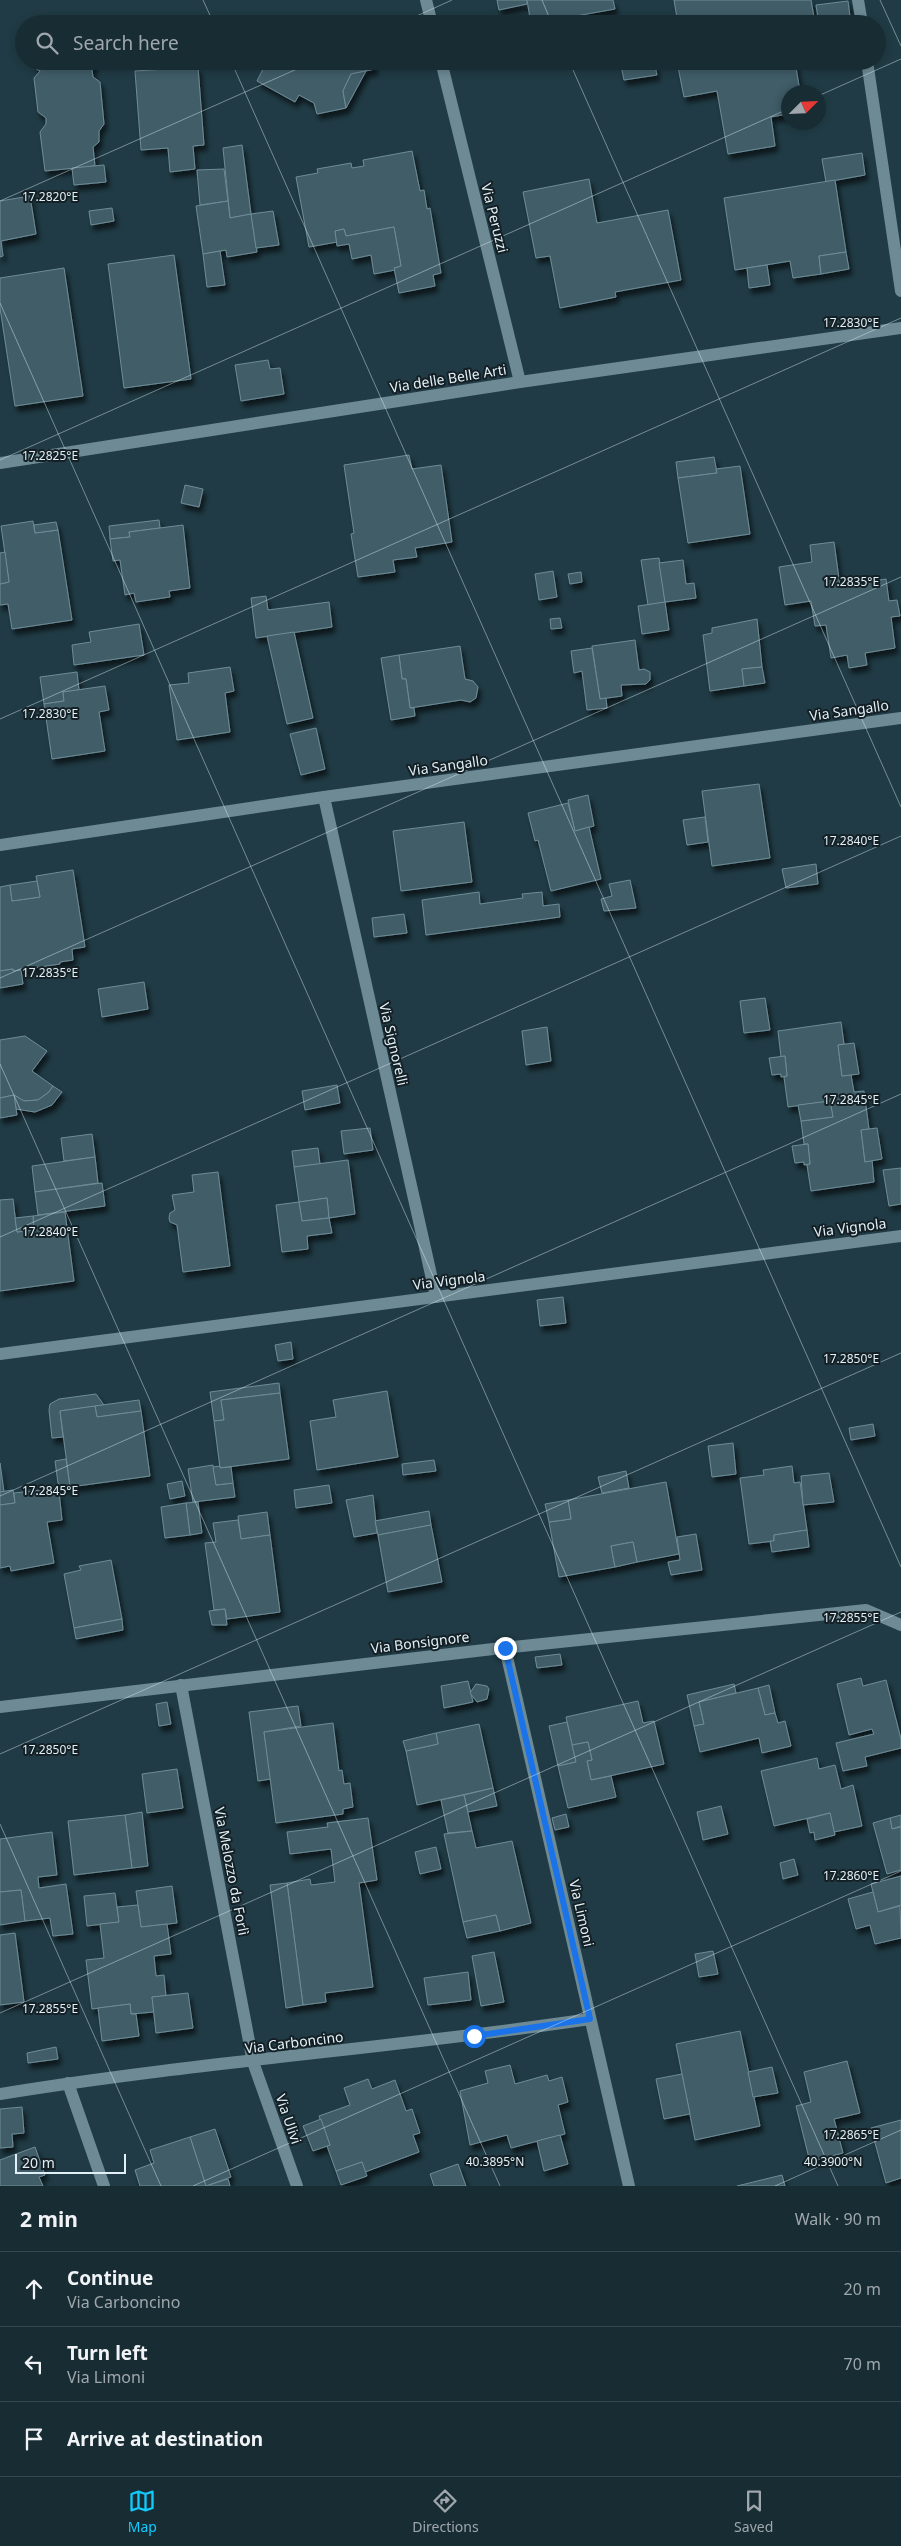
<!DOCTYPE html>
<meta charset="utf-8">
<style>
:root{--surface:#182c34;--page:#21343c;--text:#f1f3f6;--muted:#9fa7ac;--line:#36484f;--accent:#12cafb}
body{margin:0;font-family:"Noto Sans",sans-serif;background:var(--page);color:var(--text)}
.compass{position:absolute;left:781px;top:85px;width:45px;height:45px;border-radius:50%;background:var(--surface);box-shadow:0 2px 8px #0003;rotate:66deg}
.scale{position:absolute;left:15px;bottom:12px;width:111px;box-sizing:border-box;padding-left:5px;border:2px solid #e0f0f6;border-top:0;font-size:14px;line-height:18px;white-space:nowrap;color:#e0f0f6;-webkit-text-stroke:4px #142025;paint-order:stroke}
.stop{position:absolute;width:15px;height:15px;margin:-11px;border:4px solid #1a73e8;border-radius:50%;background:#fff}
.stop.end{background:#1a73e8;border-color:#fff;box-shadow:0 1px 5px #0008}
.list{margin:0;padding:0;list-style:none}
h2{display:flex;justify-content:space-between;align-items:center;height:65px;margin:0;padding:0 20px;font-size:21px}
h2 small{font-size:16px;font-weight:400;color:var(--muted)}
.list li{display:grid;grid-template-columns:32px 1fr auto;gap:15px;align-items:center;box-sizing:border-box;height:75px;padding:0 20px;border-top:1px solid var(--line)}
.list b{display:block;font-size:19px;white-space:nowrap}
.list p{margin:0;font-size:16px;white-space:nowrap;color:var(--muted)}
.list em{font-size:16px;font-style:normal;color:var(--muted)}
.icon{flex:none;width:28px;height:28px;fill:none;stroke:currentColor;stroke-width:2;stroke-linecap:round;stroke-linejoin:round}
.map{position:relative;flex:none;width:901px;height:2186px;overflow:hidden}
.search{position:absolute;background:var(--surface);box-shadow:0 2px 8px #0003;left:15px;right:15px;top:15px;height:55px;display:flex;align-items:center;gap:12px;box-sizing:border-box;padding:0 18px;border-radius:28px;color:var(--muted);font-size:19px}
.sheet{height:290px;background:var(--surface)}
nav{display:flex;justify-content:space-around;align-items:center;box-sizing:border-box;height:70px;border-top:1px solid var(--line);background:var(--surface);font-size:14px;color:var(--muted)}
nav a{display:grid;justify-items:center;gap:2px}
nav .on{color:var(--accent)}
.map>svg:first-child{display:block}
</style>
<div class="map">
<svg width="901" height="2186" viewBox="0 0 901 2186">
<defs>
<filter id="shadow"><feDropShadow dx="3" dy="5.5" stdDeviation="2.5" flood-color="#0009"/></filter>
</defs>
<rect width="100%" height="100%" fill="#203b45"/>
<g fill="#415d67" stroke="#6e8c97" filter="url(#shadow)">
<path d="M497 0H527V4L499 10Z"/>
<path d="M527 0H613L615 9 531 24Z"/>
<path d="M674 0H811L815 23 678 24Z"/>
<path d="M848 1 851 24H819L816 5Z"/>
<path d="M35 61H96L92 70 93 77 100 82 104 124 99 131V142L93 147 95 166 45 171 40 132 46 124V118L38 112 34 78 40 71 36 69Z"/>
<path d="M267 61H373L375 69 351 74 343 91 346 108 317 114 314 103 299 95 295 102 257 81Z"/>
<path d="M620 61H654L657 75 624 80Z"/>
<path d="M711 61H795L800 92H788V114L771 117 775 146 728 154 717 91 684 97 678 67Z"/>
<path d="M198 67 204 145 193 146 195 169 170 172 168 148 141 150 135 71Z"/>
<path d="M366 71 346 108 343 91 351 74Z"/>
<path d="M242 145 251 214 230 218 223 148Z"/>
<path d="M412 151 420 191 424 190 427 209 430 208 441 273 433 275 435 286 399 293 394 268 401 266 394 227 346 236 344 229 335 231 337 242 309 247 296 177 318 173 317 169 351 163 352 168 364 166 363 160Z"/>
<path d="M862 153 865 175 826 182 822 159Z"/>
<path d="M104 165 106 182 74 185 72 168Z"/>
<path d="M224 169 228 201 200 205 197 170Z"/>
<path d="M589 179 597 223 668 210 681 280 615 292 616 297 560 308 550 256 536 258 523 192Z"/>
<path d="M835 180 846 252 819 256 821 274 793 278 790 261 735 270 724 198Z"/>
<path d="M30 196 36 234 1 241 3 256 0 257V201Z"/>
<path d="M228 201 230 218 251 214 257 252 227 257 226 250 203 254 196 206Z"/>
<path d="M112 208 114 221 91 225 89 211Z"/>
<path d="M273 211 279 245 256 248 251 214Z"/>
<path d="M394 227 401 266 394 268 395 270 374 274 371 255 352 259 349 244 337 246 335 231 344 229 346 236Z"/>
<path d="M220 251 225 285 207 287 203 254Z"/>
<path d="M846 252 849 269 821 274 819 256Z"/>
<path d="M174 255 191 379 124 388 108 264Z"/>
<path d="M767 265 770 285 749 288 747 268Z"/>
<path d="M64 268 83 396 15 406 0 308V278Z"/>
<path d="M268 360 270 369 280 368 284 394 241 401 235 365Z"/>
<path d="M409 455 412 469 441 465 452 542 415 548 417 557 393 560 395 572 358 577 351 534 354 533 344 465Z"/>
<path d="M714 457 717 473 678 478 676 462Z"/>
<path d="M740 466 750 534 688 543 678 478 717 473 716 469Z"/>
<path d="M185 485 203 489 199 507 181 503Z"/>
<path d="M159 520 160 528 129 532 130 537 110 539 109 526Z"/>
<path d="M33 521 35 533 58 530 72 620 12 629 8 604 0 605V584L9 582 1 526Z"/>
<path d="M56 522 58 530 35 533 34 525Z"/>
<path d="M183 525 190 588 169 591 170 597 136 602 134 593 125 595 120 560 113 561 110 539 130 537 129 532Z"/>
<path d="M834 542 840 586 886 579 889 601 897 600 900 616 891 617 895 648 865 653 867 665 849 668 847 655 831 658 826 625 815 626 811 601 785 605 779 567 812 562 810 545Z"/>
<path d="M5 552 9 582 0 584V553Z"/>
<path d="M659 558 665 602 648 605 641 560Z"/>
<path d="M683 560 686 584 694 583 696 598 665 602 659 563Z"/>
<path d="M553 571 557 597 539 600 535 574Z"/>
<path d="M581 572 582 582 570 584 568 574Z"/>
<path d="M266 596 268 610 329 602 332 627 256 638 251 598Z"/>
<path d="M665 602 669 630 642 634 638 606Z"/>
<path d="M560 618 562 628 551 629 550 619Z"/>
<path d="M757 619 762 667 742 669 744 686 710 691 703 635 712 633V628Z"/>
<path d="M139 624 144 655 74 665 72 645 91 642 89 632Z"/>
<path d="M294 632 313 718 287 724 267 636Z"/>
<path d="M635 640 639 670 644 669 650 672V680L646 684 621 685 622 696 600 699 592 646Z"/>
<path d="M460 646 465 679 473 681 478 687 476 698 470 702 461 700 410 708 406 679H402L399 655Z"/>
<path d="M592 648 600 699 606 698 607 708 587 710 582 671 574 673 571 651Z"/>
<path d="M399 655 402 679H406L410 708H414L415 716 391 720 381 658Z"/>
<path d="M230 667 234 691 225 693 230 732 177 740 169 685 189 683 188 673Z"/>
<path d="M762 667 765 683 744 686 742 669Z"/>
<path d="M77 672 79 690 63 692 64 701 44 704 40 677Z"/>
<path d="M105 686 109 710 99 712 105 751 52 759 44 704 64 701 63 692Z"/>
<path d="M316 728 325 769 301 775 290 734Z"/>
<path d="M759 784 770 858 712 866 702 791Z"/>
<path d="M588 795 594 826 575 831 568 800Z"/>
<path d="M568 803 575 831 589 827 601 879 551 891 538 840 535 841 528 813Z"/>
<path d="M705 817 708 842 687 845 683 820Z"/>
<path d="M464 822 472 882 401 891 393 831Z"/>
<path d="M816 864 818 884 786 888 782 869Z"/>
<path d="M73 870 85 947 72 949 73 960 60 962V964L13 971V969L0 971V887L10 885 12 901 40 897 36 876Z"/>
<path d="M630 880 636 908 604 911 601 899 612 896 609 884Z"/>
<path d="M37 881 40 897 12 901 10 885Z"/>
<path d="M479 892 480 904 523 898 522 894 542 892 543 906 559 904 560 917 426 935 422 900Z"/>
<path d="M404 914 407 933 374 937 372 918Z"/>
<path d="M13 969V971L21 970 23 984 0 988V971Z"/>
<path d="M144 982 148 1009 102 1017 98 989Z"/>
<path d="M765 998 770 1030 744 1033 740 1001Z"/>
<path d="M841 1022 844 1044 838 1045 842 1076 851 1075 854 1092 864 1091 869 1129 861 1130 865 1162 872 1160 874 1182 811 1191 807 1165 810 1164 808 1144H804L801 1121 833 1117 830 1101 788 1107 784 1077 787 1076 785 1056 781 1057 778 1031Z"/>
<path d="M547 1027 551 1061 526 1065 522 1031Z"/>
<path d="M25 1036 47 1051 32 1071 53 1086 49 1092 38 1100 24 1101 14 1095 0 1098V1040Z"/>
<path d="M854 1043 859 1074 842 1076 838 1045Z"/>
<path d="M785 1056 787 1076 781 1077V1074L772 1075 769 1058Z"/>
<path d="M337 1085 340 1103 305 1110 302 1091Z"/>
<path d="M53 1086 62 1092 52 1105 35 1112 16 1109 14 1095 24 1101 38 1100 49 1092Z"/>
<path d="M14 1095 17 1115 0 1118V1098Z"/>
<path d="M830 1101 833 1117 801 1121 798 1105Z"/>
<path d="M370 1128 373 1150 344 1154 341 1131Z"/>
<path d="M877 1128 882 1159 865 1162 861 1130Z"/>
<path d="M92 1134 95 1157 64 1161 61 1138Z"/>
<path d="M808 1144 810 1164 804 1165V1162L795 1163 792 1146Z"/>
<path d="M318 1148 320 1164 294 1167 292 1151Z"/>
<path d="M95 1157 98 1183 35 1192 32 1166Z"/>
<path d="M348 1160 355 1214 329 1218 327 1198 299 1202 294 1167Z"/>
<path d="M901 1168V1204L889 1206 883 1170Z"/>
<path d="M218 1172 230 1266 183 1272 177 1225 170 1222 169 1218 170 1213 175 1210 172 1195 194 1192 192 1175Z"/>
<path d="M102 1183 105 1206 38 1215 35 1192Z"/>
<path d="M327 1198 329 1218 302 1221 299 1202Z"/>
<path d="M13 1199 17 1232 34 1230 33 1216 65 1212 74 1281 0 1291V1200Z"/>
<path d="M299 1202 302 1221 329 1218 332 1233 307 1236 308 1249 282 1252 276 1205Z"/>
<path d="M33 1216 34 1230 17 1232 15 1218Z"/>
<path d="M563 1297 566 1323 540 1326 537 1300Z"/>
<path d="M291 1342 293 1359 278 1361 275 1345Z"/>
<path d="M279 1383 280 1393 221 1400 224 1420 214 1421 210 1392Z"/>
<path d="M387 1391 398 1457 317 1470 310 1421 336 1417 333 1400Z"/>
<path d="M280 1393 289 1459 220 1468 214 1421 224 1420 221 1400Z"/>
<path d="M96 1394 104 1405 60 1411 63 1437 52 1438 49 1410 50 1404 59 1399Z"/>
<path d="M139 1400 141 1411 97 1417 95 1406Z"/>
<path d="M95 1406 97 1417 141 1411 150 1476 70 1487 60 1411Z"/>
<path d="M873 1424 875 1436 851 1440 849 1428Z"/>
<path d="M733 1443 736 1474 712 1477 708 1446Z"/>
<path d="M66 1459 70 1487 62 1488 58 1483 55 1461Z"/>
<path d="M434 1460 436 1471 403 1475 402 1464Z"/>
<path d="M0 1463 4 1492H0Z"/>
<path d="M213 1465 216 1485 233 1483 235 1497 193 1502 188 1469Z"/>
<path d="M220 1466V1468L231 1467 233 1483 216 1485 213 1467Z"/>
<path d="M792 1466 794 1483 800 1482 807 1530 774 1535V1541L749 1544 740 1478 764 1475 763 1470Z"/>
<path d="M626 1471 629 1488 602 1493 598 1477Z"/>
<path d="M829 1473 834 1502 803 1505 801 1476Z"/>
<path d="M182 1481 185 1496 170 1499 167 1484Z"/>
<path d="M666 1482 679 1554 637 1562 633 1542 611 1546 615 1567 559 1577 549 1522 571 1519 568 1500Z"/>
<path d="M329 1485 332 1503 296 1508 294 1490Z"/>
<path d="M13 1490 15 1503 0 1505V1492Z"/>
<path d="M41 1490 42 1495 59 1492 62 1520 47 1522 54 1563 11 1571 10 1566 0 1568V1505L15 1503 14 1493Z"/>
<path d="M373 1495 377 1533 354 1537 346 1500Z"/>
<path d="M568 1500 571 1519 549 1522 545 1504Z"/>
<path d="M198 1502 202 1533 190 1535 186 1503Z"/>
<path d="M186 1503 190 1535 165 1538 161 1507Z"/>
<path d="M429 1511 431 1525 378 1535 375 1521Z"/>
<path d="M267 1512 270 1535 241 1539 238 1516Z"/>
<path d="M238 1520 241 1539 270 1535 280 1612 227 1619 225 1609 214 1610 205 1543 216 1542 213 1523Z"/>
<path d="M431 1525 442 1582 388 1592 378 1535Z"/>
<path d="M807 1530 809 1547 772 1552 770 1541H774V1535Z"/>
<path d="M696 1534 702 1570 671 1575 668 1562 680 1560 677 1537Z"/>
<path d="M633 1542 637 1562 615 1567 611 1546Z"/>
<path d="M111 1560 122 1619 74 1628 64 1574 81 1570 79 1566Z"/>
<path d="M225 1609 227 1625H212L209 1611Z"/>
<path d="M122 1619 123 1630 76 1639 74 1628Z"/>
<path d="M560 1654 562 1665 537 1668 535 1657Z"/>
<path d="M861 1678 863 1686 886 1680 901 1739V1748L865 1757 867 1766 843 1771 836 1743 874 1734 872 1729 849 1735 837 1684Z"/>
<path d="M468 1681 473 1702 444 1708 441 1686Z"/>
<path d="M476 1684 487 1686 489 1689 487 1699 477 1702 470 1693Z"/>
<path d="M734 1684 736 1693 699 1702 704 1724 694 1726 687 1695Z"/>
<path d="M769 1685 775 1713 765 1715 758 1688Z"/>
<path d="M758 1688 765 1715 775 1713 778 1723 785 1721 791 1746 762 1753 759 1738 700 1752 694 1726 704 1724 699 1702Z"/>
<path d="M638 1701 643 1723 654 1721 664 1764 591 1780 587 1761 592 1760 588 1742 572 1745 566 1717Z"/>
<path d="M167 1702 171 1724 159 1726 156 1704Z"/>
<path d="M298 1706 301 1726 264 1732 271 1779 258 1781 249 1712Z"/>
<path d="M567 1722 576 1762 558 1766 549 1726Z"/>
<path d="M333 1723 339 1771 342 1770 344 1784 350 1783 353 1807 343 1809V1814L276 1823 264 1732Z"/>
<path d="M479 1724 493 1788 417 1805 406 1751 438 1744 436 1733Z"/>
<path d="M436 1733 438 1744 406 1751 403 1741Z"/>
<path d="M588 1742 592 1760 587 1761 591 1780 611 1776 616 1797 568 1808 558 1766 576 1762 572 1745Z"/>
<path d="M817 1758 819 1769 835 1765 841 1789 853 1785 862 1826 834 1832 830 1813 774 1826 761 1771Z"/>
<path d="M177 1769 183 1808 147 1813 142 1774Z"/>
<path d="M493 1788 497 1806 468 1812 464 1795Z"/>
<path d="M464 1795 472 1831 448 1833 441 1800Z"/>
<path d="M721 1806 728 1834 703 1840 697 1812Z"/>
<path d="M142 1812 148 1866 132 1868 125 1815Z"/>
<path d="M830 1813 835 1835 815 1840 814 1832 810 1833 807 1819Z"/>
<path d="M566 1814 569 1827 555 1830 552 1818Z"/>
<path d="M125 1815 132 1868 74 1875 68 1821Z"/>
<path d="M901 1815V1826L892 1829 890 1818Z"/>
<path d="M368 1818 377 1880 359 1883 373 1987 325 1993 326 2002 303 2005 287 1883 310 1879 311 1885 335 1882 331 1849 290 1854 287 1832 328 1827 327 1823Z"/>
<path d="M890 1818 892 1829 901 1827V1870L887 1874 873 1823Z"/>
<path d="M472 1831 476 1848 512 1841 531 1923 500 1931 496 1915 463 1922 444 1834Z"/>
<path d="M52 1832 57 1875 38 1877 39 1888 66 1884 73 1934 53 1936 50 1918 25 1921 21 1890 0 1892V1839Z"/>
<path d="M436 1847 441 1869 420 1874 415 1852Z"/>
<path d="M794 1859 798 1875 783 1879 780 1863Z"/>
<path d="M901 1876V1905L878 1912 871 1884Z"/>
<path d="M287 1883 303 2005 286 2008 270 1885Z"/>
<path d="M172 1886 177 1923 141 1927 136 1891Z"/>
<path d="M21 1890 25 1921 0 1925V1892Z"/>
<path d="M873 1892 878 1912 900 1906 901 1938 875 1944 870 1925 856 1929 848 1899Z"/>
<path d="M115 1893 119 1922 87 1926 84 1896Z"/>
<path d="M138 1905 141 1927 167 1924 171 1954 154 1956 156 1976 164 1975 166 1996 152 1997 154 2012 131 2014 130 2004 92 2009 86 1960 104 1958 100 1924 119 1922 117 1907Z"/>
<path d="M496 1915 500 1931 467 1938 463 1922Z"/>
<path d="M15 1933 24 2002 0 2005V1935Z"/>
<path d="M713 1951 718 1974 699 1977 695 1954Z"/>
<path d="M494 1952 504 2002 481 2006 472 1956Z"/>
<path d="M468 1972 471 2000 428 2005 424 1978Z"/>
<path d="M188 1993 193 2028 156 2033 152 1997Z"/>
<path d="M130 2004 131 2014H136L139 2036 102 2041 98 2008Z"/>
<path d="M740 2031 760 2126 695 2140 676 2044Z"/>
<path d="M56 2047 58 2059 28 2063 27 2053Z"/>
<path d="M847 2061 860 2113 834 2119 843 2153 810 2162 796 2106 811 2102 804 2072Z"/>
<path d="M510 2065 515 2084 547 2075 549 2081 562 2077 568 2102 558 2105 565 2134 511 2148 507 2135 470 2145 460 2091 488 2083 485 2071Z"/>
<path d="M772 2067 778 2093 753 2097 748 2072Z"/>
<path d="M682 2074 690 2114 664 2119 656 2079Z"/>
<path d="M368 2079 372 2089 395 2080 406 2111 412 2109 420 2133 413 2135 419 2152 365 2172 362 2162 336 2171 327 2146 330 2145 319 2116 350 2105 344 2088Z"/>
<path d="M22 2107 24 2133 12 2134 13 2147 0 2148V2109Z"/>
<path d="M321 2119 330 2145 313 2151 303 2126Z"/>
<path d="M901 2120V2178L886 2183 871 2128Z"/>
<path d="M215 2129 231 2177 206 2186 190 2137Z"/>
<path d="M560 2135 568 2164 544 2171 537 2141Z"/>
<path d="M190 2137 206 2186 228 2179 230 2186H140L135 2170 154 2163 150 2150Z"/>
<path d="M35 2147 45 2175 39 2177 43 2186H0V2160Z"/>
<path d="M362 2162 367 2176 341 2185 336 2171Z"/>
<path d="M458 2164 466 2186H434L430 2174Z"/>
<path d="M782 2175 785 2186H737Z"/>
</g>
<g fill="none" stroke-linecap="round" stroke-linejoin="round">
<g stroke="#6d8a95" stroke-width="12">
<path d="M426 0 432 24"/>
<path d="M858 0 862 24"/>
<path d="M441 61 520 382"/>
<path d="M867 61 901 291"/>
<path d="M0 463 520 382 901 328"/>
<path d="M324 797 436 1297"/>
<path d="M0 845 324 797 901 718"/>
<path d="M0 1354 901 1236"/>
<path d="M505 1648 629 2186"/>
<path d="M181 1685 253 2062 297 2186"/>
<path d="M0 1707 493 1649 866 1610 901 1625"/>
<path d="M68 2083 104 2186"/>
<path d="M0 2094C196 2062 394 2048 590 2019"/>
</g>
</g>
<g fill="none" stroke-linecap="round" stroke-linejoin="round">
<path stroke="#1a73e8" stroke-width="6" d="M474 2036 590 2019 505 1648"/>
</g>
<path fill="none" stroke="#e0f0f6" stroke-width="1" stroke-opacity="0.45" d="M203 0 214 24M542 0 552 24M880 0 901 46M399 24 452 0M231 61 901 1567M569 61 901 807M818 96 901 59M0 201 315 61M0 303 838 2186M0 460 788 109M0 719 901 318M0 978 901 577M0 1064 500 2186M0 1237 901 836M0 1496 901 1094M0 1754 901 1353M0 1824 161 2186M0 2013 901 1612M193 2186 901 1871M775 2186 901 2130"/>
<g text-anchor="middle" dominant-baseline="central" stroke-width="4" stroke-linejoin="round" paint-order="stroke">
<g font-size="14" fill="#e0f0f6" stroke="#142025">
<text transform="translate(495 218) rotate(76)">Via Peruzzi</text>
<text transform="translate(448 378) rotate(-9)">Via delle Belle Arti</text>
<text transform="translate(849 710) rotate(-8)">Via Sangallo</text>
<text transform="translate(448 765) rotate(-8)">Via Sangallo</text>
<text transform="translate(394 1044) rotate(77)">Via Signorelli</text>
<text transform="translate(850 1227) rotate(-7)">Via Vignola</text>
<text transform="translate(449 1280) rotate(-7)">Via Vignola</text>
<text transform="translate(420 1642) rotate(-7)">Via Bonsignore</text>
<text transform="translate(232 1871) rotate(79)">Via Melozzo da Forlì</text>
<text transform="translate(582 1913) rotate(77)">Via Limoni</text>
<text transform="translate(294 2042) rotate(-7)">Via Carboncino</text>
<text transform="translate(289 2119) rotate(71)">Via Ulivi</text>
</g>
</g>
<g font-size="12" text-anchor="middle" fill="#e0f0f6" stroke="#142025" stroke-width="4" stroke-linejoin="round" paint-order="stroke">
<text x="50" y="201">17.2820°E</text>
<text x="851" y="327">17.2830°E</text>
<text x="50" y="460">17.2825°E</text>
<text x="851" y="586">17.2835°E</text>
<text x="50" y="718">17.2830°E</text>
<text x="851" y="845">17.2840°E</text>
<text x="50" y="977">17.2835°E</text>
<text x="851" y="1104">17.2845°E</text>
<text x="50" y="1236">17.2840°E</text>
<text x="851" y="1363">17.2850°E</text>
<text x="50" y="1495">17.2845°E</text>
<text x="851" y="1622">17.2855°E</text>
<text x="50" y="1754">17.2850°E</text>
<text x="851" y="1880">17.2860°E</text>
<text x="50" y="2013">17.2855°E</text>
<text x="851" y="2139">17.2865°E</text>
<text x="495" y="2166">40.3895°N</text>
<text x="833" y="2166">40.3900°N</text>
</g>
</svg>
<svg class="compass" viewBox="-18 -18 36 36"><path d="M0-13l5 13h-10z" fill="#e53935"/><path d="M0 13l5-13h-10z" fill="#9fa7ac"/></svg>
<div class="scale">20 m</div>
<div class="stop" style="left:474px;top:2036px"></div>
<div class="stop end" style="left:505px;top:1648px"></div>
<div class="search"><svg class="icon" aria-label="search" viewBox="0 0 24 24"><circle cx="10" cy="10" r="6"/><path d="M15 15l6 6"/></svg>Search here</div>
</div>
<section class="sheet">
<h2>2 min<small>Walk · 90 m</small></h2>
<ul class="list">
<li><svg class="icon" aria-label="ahead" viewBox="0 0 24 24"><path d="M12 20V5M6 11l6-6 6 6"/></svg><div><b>Continue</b><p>Via Carboncino</p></div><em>20 m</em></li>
<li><svg class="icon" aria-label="left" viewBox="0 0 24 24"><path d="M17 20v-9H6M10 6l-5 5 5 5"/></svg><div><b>Turn left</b><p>Via Limoni</p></div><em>70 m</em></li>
<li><svg class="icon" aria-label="arrive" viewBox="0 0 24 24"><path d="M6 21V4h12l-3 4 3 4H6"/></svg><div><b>Arrive at destination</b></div></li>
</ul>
</section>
<nav>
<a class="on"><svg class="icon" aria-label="map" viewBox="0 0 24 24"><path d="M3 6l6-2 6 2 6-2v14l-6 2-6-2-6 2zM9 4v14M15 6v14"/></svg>Map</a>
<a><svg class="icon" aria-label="directions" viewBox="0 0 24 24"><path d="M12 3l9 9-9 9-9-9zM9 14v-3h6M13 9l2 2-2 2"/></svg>Directions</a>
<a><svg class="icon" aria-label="saved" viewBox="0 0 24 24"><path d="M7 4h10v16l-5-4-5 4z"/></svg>Saved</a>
</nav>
